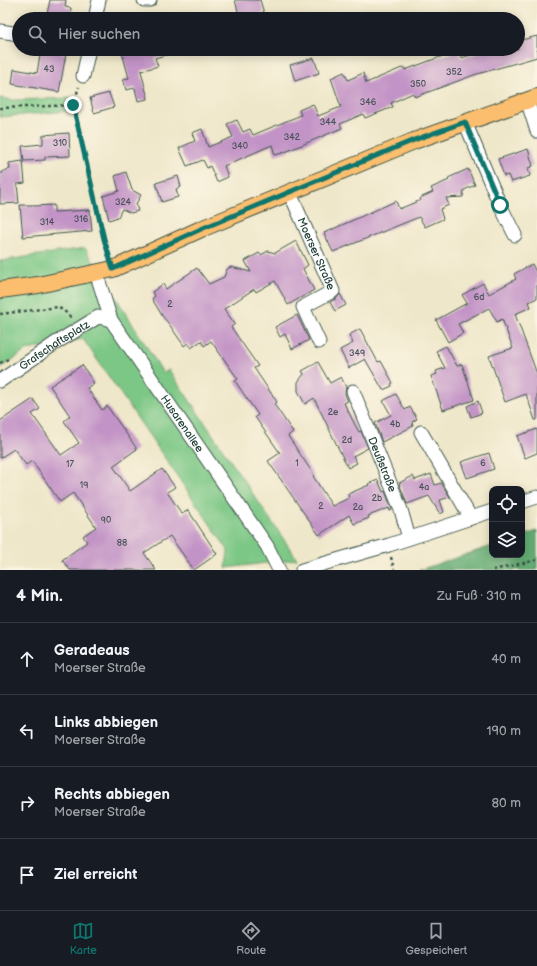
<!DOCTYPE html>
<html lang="de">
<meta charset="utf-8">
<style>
:root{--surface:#171b24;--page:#20242c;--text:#f1f3f6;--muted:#9ea1a6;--line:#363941;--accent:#0f766e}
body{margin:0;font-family:"Balsamiq Sans",sans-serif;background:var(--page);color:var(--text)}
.controls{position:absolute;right:12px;bottom:12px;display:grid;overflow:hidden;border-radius:8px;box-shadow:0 2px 10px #0003}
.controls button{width:36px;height:36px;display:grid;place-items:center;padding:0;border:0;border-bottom:1px solid var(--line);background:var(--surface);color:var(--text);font:20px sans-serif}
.stop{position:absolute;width:12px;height:12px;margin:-9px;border:3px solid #0f766e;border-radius:50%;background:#fff}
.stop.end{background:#0f766e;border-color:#fff;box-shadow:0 1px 4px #0008}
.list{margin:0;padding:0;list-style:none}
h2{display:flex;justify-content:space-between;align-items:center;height:52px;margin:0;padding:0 16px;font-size:17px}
h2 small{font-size:13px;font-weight:400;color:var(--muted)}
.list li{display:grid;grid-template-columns:26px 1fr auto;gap:12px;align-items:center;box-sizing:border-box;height:72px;padding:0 16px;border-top:1px solid var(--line)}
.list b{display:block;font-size:15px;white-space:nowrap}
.list p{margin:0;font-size:13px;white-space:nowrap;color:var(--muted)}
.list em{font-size:13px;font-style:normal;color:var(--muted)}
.icon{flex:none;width:22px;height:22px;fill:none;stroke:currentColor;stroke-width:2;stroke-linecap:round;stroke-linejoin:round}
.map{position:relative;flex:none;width:537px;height:570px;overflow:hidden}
.search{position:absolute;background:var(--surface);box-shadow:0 2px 10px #0003;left:12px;right:12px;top:12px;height:44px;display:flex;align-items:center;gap:10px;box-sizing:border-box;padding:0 14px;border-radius:22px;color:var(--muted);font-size:15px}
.sheet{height:340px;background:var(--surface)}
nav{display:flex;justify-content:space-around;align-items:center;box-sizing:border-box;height:56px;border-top:1px solid var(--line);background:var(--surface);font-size:11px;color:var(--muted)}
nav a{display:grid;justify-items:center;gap:2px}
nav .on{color:var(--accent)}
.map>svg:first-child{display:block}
</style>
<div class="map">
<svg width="537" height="570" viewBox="0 0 537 570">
<rect width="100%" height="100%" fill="#fcf5e5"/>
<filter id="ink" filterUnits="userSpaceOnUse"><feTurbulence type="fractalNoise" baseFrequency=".025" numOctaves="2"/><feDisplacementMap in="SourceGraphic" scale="8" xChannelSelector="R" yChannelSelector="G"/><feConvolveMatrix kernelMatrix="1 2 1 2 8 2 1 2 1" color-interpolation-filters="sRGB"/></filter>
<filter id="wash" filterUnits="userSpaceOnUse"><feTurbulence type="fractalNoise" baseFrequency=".012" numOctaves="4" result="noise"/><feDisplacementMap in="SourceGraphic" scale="16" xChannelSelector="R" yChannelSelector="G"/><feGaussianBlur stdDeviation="0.9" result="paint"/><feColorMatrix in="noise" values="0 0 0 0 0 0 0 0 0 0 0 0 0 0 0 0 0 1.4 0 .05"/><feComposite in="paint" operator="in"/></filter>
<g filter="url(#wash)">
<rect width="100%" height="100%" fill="#efe7c9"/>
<g fill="#7bc785" stroke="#4d825c">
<path d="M0 98 12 100 72 98 68 111 0 117Z"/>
<path d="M85 248 163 373 169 370 297 559 226 568 228 550 83 339 27 350 0 368V261Z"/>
</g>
<path fill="#64ac72" stroke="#427453" d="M537 531V570H419L492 546V555H522V536Z"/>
<g id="blocks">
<g fill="#c293c6">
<path d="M50 0H66L65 7 71 8 70 19H46Z"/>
<path d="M235 0H260L264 13 240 19Z"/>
<path d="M537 36V57L474 75 415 97 413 93 391 103 393 107 365 118 363 114 340 124 342 128 285 152 275 155 272 145 224 166 228 177 217 182 210 166 207 168 203 160 187 166 179 148 195 141 192 133 202 129 208 147 233 137 227 124 237 120 243 132 250 129 253 135 301 115 299 110 313 104 318 116 341 107 331 78 344 72 348 80 363 73 366 83 404 67 405 70 459 50 461 58 490 49H518V41Z"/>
<path d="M41 49 66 54 59 92 12 84 14 69 37 73Z"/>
<path d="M121 49H175L176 52 155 58 158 66 141 71 148 99 138 101 135 88 126 90 123 79 129 78Z"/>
<path d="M314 58 319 73 295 81 290 65Z"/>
<path d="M109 93 114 107 94 113 90 98Z"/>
<path d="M69 133 70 156 45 157V160L24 161 22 146 43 144V135Z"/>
<path d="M528 149 533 166 528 168 530 176 511 182 508 175 504 176 498 159Z"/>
<path d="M23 161 25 183 17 184 19 203 0 204V173H3V171L10 169 9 163Z"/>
<path d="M468 169 475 185 464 190 463 197 446 198 449 205 440 209 443 219 425 227 419 217 333 252 324 233 396 201 399 209 421 200 420 198 433 192 431 188 449 180 448 178Z"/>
<path d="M126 172 132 190 141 195 136 204 138 211 131 213 122 209 118 217 109 220 103 196 119 191 115 176Z"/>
<path d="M178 176 181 187 176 189 178 197 162 202 156 183Z"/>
<path d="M20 205H34V206L54 205V212L90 210 92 231 23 237Z"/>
<path d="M296 241 308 265 303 269 314 290 288 305 275 281 256 292 254 289 224 309 235 324 231 327 258 366 254 368 277 402 274 404 293 432 288 436 314 475 313 476 332 506 349 498 348 494 369 485 368 484 378 480 383 492 385 491 392 510 390 511 389 508 368 516 369 518 354 524 349 515 319 535 268 461 280 453 255 417 258 415 235 381 238 379 211 341 204 346 201 341 191 348 188 343 184 346 169 324 163 317 152 299 155 296 152 292 163 284 166 289 197 268 209 284 224 277 227 269 231 267 251 272 245 261 259 253 261 255 268 251 275 253Z"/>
<path d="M532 264 537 274V298L529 302 531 307 515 314 537 374V420H535L526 394 505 402 489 356 513 348 502 319 497 322 489 308 458 324 463 333 448 342 436 320 467 303 462 295 483 283 489 294 516 279 514 274Z"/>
<path d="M340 294 346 305 335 311 330 302 337 298Z"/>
<path d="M297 315 309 340 292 349 285 334 280 337 275 327Z"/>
<path d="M360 329 378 362 381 361 393 383 391 384 392 386 383 390 365 359 349 368 340 350 353 343 349 335Z"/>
<path d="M446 346 457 366 462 364 474 400 443 410 431 376 437 374 436 371 445 368 436 351Z"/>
<path d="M318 362 330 383 341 377 346 387 345 394 348 401 344 403 355 425 359 432 361 431 368 448 353 456 357 463 348 468 314 398 305 404 298 391V382L304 374 302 371Z"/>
<path d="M82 365 94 383 87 388 102 410 107 406 137 449 113 466 130 491 162 469 175 487 167 492 182 514 188 510 217 554 194 570 170 536 144 553 156 570H70L62 560 87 542 83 536 96 527 73 493 60 502 32 461 26 465 14 449 0 458V421L33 399 40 409 32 414 61 455 79 443 64 421 70 416 50 386Z"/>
<path d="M396 394 405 410 410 407 417 419 412 422 413 426 382 442 375 423 391 415 383 401Z"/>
<path d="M478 401 482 413 471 417 467 406Z"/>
<path d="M537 429V453L525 458 517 436Z"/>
<path d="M489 453 494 469 467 478 461 462Z"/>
<path d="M431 474 435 485 441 483 450 497 440 500 444 512 440 514 429 496 407 504 399 483 413 476 415 480Z"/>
</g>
</g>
</g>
<g filter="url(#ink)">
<use href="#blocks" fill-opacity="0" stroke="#3e564a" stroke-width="1"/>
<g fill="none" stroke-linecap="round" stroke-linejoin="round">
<g stroke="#3e564a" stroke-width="15">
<g id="minor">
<path d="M144 0H150"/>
<path d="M95 19 99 0"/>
<path d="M0 31 19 34"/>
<path d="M83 76 89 49"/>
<path d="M527 100 537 131"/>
<path d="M465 122 500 205 515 235"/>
<path id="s1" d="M290 193 333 291 303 307 319 342"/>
<path id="s2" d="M96 272 111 320 267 546 279 570"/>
<path id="s3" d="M0 381 54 344 98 317 111 320"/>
<path id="s4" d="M353 391 401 510 409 538"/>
<path d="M421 432 471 518"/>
<path d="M522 502 537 497"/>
<path d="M302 570 389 545 492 511"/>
</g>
</g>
<g stroke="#3e564a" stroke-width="18">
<path id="major" d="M0 290 38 285 113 269 201 229 414 141 537 97"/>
</g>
<g stroke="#3e564a" stroke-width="2.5" stroke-dasharray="3 3" stroke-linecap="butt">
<path d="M73 105 104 239 109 255"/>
<path d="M73 105 79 87"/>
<path d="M0 108 73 105"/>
<path d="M0 314 58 307 68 314 72 319"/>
<path d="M0 363 8 359"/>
<path d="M391 557 394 570"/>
<path d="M493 570 537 560"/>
</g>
<use href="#minor" stroke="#fff" stroke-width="13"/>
<use href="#major" stroke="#fabe6e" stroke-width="16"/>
</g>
</g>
<g fill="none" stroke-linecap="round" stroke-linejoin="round" filter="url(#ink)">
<path stroke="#0f766e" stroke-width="5" d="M73 105 104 239 113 269 201 229 414 140 465 122 500 205"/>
</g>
<g text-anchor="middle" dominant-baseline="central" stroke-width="3" stroke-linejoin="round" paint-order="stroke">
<g font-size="9" fill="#485258">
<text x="49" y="69">43</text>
<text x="454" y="72">352</text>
<text x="418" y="84">350</text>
<text x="368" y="102">346</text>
<text x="328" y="122">344</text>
<text x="292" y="137">342</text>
<text x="60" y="143">310</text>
<text x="240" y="146">340</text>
<text x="123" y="202">324</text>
<text x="81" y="219">316</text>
<text x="47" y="222">314</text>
<text x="479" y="297">6d</text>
<text x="170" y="304">2</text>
<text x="357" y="353">349</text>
<text x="333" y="412">2e</text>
<text x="395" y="424">4b</text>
<text x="347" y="440">2d</text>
<text x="297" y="463">1</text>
<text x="483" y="463">6</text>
<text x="70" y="464">17</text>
<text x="84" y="485">19</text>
<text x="424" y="487">4a</text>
<text x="377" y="498">2b</text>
<text x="321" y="506">2</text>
<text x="358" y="507">2a</text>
<text x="106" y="520">90</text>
<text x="122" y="543">88</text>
</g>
<g font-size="11" fill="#1f3d34" stroke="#fcf5e5">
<text stroke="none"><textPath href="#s1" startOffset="66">Moerser Straße</textPath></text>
<text stroke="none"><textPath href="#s3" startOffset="65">Grafschaftsplatz</textPath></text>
<text stroke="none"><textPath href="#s2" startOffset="176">Husarenallee</textPath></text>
<text stroke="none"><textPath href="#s4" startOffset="79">Deußstraße</textPath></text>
</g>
</g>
</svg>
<div class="controls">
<button><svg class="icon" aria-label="locate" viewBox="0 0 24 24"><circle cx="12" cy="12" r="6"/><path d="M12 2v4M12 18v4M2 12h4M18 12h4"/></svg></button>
<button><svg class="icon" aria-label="layers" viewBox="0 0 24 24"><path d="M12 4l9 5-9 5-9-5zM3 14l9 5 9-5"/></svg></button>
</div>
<div class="stop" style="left:500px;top:205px"></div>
<div class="stop end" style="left:73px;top:105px"></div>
<div class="search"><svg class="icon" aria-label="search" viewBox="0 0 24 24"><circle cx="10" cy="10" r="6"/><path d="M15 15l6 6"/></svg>Hier suchen</div>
</div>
<section class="sheet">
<h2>4 Min.<small>Zu Fuß · 310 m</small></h2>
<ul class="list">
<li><svg class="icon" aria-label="ahead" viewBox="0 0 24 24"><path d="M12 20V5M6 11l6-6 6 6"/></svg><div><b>Geradeaus</b><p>Moerser Straße</p></div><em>40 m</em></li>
<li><svg class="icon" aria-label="left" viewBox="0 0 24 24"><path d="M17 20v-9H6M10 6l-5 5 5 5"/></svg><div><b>Links abbiegen</b><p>Moerser Straße</p></div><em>190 m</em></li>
<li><svg class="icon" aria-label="right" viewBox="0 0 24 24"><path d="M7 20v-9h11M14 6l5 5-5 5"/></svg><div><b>Rechts abbiegen</b><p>Moerser Straße</p></div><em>80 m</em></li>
<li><svg class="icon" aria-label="arrive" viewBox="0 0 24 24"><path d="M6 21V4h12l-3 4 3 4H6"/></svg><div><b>Ziel erreicht</b></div></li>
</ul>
</section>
<nav>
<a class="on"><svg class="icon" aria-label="map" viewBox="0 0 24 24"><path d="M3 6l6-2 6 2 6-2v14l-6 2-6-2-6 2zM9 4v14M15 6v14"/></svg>Karte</a>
<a><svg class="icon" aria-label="directions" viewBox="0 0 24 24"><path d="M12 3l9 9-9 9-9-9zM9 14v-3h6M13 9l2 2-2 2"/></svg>Route</a>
<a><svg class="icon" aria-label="saved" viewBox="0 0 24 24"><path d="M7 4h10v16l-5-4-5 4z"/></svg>Gespeichert</a>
</nav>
